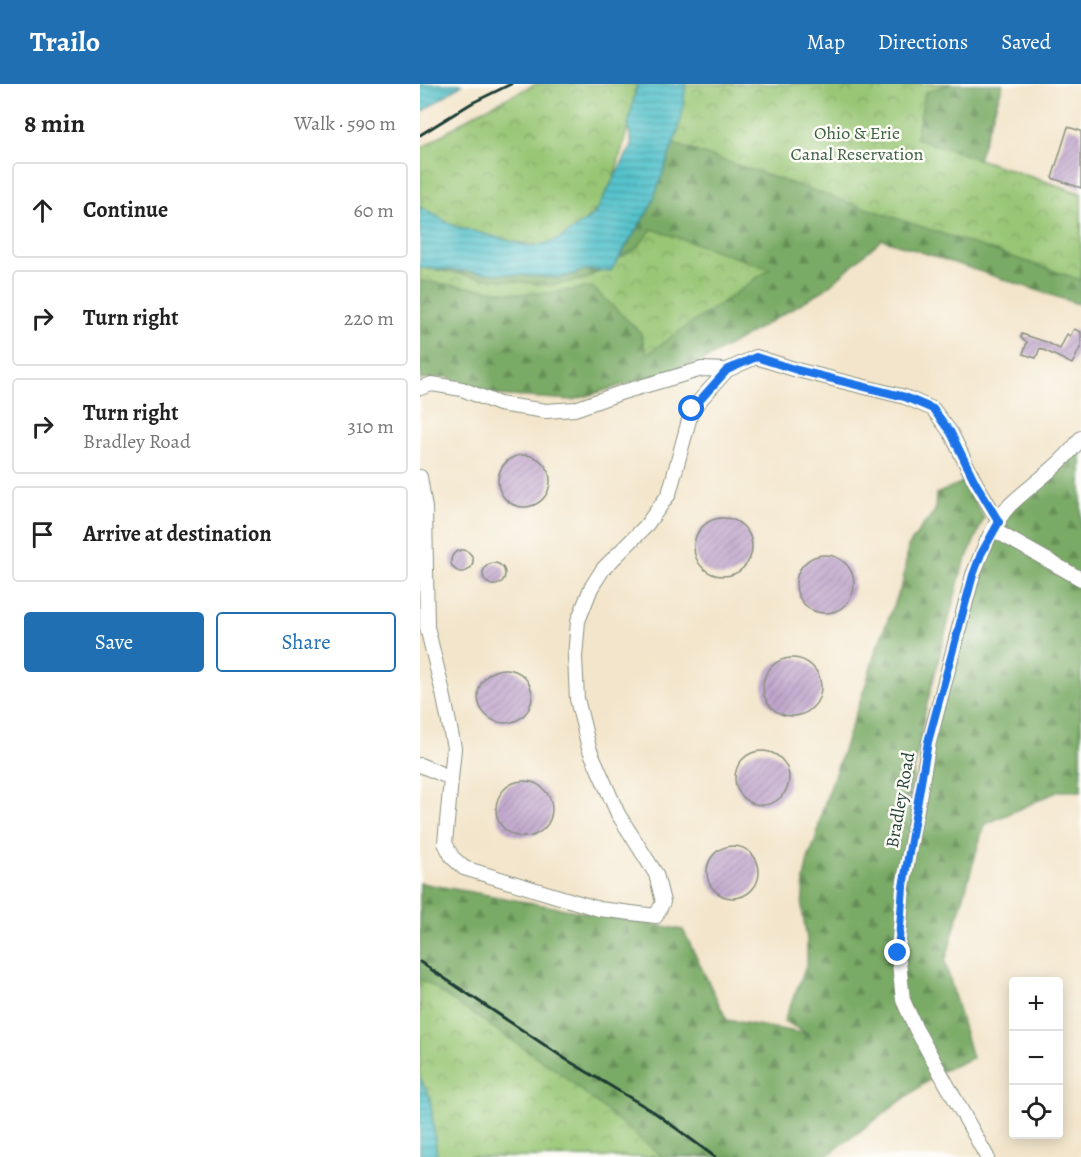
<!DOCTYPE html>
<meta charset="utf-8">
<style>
:root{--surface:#fff;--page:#f2f2f2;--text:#222;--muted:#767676;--line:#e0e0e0;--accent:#1f6fb2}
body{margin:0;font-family:Alegreya,serif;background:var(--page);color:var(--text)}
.controls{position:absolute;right:18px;bottom:18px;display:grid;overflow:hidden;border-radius:6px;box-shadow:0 3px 15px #0003}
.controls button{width:54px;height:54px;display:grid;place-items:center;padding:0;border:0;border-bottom:2px solid var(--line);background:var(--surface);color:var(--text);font:30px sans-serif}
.stop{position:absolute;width:18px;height:18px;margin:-14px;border:4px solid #1a73e8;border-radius:50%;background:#fff}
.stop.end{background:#1a73e8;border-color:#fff;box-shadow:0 2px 6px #0008}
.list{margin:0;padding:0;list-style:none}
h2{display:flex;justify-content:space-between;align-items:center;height:78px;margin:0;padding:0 24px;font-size:26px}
h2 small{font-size:20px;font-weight:400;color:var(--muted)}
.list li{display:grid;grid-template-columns:39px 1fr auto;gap:18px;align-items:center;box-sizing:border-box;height:96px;margin:0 12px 12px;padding:0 12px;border:2px solid var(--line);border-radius:6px}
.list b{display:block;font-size:22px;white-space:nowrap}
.list p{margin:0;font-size:20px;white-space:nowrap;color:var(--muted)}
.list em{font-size:20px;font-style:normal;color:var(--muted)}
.actions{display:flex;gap:12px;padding:18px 24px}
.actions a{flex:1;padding:14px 0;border:2px solid var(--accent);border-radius:6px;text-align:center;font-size:21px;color:var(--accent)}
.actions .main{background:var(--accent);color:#fff}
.icon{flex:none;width:33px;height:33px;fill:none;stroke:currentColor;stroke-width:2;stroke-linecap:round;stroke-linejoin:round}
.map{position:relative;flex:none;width:661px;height:1073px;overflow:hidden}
header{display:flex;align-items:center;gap:36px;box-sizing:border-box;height:84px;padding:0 30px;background:var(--accent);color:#fff}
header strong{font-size:28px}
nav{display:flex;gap:33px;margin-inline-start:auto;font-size:21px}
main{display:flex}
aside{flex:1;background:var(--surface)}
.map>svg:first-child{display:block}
</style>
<header>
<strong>Trailo</strong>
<nav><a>Map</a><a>Directions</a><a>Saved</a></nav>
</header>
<main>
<aside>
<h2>8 min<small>Walk · 590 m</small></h2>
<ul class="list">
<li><svg class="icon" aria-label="ahead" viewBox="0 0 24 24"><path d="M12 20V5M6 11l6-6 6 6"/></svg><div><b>Continue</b></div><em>60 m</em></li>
<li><svg class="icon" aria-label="right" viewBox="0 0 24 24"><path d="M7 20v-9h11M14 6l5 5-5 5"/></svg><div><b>Turn right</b></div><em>220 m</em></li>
<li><svg class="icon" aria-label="right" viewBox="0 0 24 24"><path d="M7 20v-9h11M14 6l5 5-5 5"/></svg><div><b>Turn right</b><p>Bradley Road</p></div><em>310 m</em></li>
<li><svg class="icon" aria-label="arrive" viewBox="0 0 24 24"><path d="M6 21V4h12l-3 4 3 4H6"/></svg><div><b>Arrive at destination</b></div></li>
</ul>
<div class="actions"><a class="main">Save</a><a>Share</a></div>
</aside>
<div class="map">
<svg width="661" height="1073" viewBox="0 0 661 1073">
<defs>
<pattern id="forest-firs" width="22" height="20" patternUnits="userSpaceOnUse" patternTransform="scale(1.5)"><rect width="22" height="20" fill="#7aab66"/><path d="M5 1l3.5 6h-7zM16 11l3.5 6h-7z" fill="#638c55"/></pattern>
<pattern id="park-crowns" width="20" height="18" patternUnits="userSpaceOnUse" patternTransform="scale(1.5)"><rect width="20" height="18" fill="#98c674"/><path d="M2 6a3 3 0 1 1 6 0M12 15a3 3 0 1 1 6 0" fill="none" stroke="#7ba260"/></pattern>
<pattern id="water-rules" width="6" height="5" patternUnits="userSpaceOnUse" patternTransform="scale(1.5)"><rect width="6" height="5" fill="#56c3cc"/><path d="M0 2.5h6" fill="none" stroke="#47a0a6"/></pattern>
<pattern id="building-hatch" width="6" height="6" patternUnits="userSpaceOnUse" patternTransform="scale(1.5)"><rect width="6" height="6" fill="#bda1ca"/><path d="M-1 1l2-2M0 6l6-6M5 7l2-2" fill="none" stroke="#9984a5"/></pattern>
</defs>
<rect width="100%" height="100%" fill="#fdfcf7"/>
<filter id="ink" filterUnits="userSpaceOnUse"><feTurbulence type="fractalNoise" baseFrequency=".0167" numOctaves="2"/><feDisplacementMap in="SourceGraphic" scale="12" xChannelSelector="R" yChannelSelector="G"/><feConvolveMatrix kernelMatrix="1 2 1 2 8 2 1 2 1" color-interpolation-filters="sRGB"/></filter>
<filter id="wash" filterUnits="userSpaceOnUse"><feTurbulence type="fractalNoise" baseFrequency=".008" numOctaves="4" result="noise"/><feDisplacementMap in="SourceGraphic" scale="24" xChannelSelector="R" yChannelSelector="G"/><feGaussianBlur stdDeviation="1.35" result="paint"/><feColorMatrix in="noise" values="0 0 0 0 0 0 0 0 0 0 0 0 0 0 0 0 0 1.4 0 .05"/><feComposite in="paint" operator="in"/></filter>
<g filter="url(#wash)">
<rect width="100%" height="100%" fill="#f3e5cb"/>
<g fill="url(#forest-firs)" stroke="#4c744d" stroke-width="1.5">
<path d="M266 0H583L558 75 661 109V221L462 155 404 206 283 277 153 316 76 311 26 293 0 296V184L141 194 165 186 191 187 231 122Z"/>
<path d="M661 354V707H639L564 741 525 878 552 974 520 988 405 1073H17L10 1014 0 994V799L263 846 307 936 388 950 364 937 387 880V855L382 826 384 795 388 775 396 755 402 727 446 600 456 566 483 498 488 463 501 444 515 427 516 410 543 398 564 434 542 485 505 628 488 718 480 723 499 713 509 658 574 446Z"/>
</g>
<g fill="url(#park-crowns)" stroke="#5c8254" stroke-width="1.5">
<path d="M116 0H217L208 43 188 115 136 164 53 152 0 128V65L58 28Z"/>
<path d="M242 0H531L505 8 496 54 661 110V196L230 52Z"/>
<path d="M232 145 350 185 227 270 220 248 172 203 131 209 101 210 0 197V183L56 193 130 201 166 195 218 163Z"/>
<path d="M0 894 140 989 243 1073H17L10 1014 0 994Z"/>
</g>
<g fill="url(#water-rules)" stroke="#3a8080" stroke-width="1.5">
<path d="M0 0H42L0 29Z"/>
<path d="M217 0H266L262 31 257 50 231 122 191 187 165 186 141 194 0 184V123L34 142 113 163 138 156 174 131 212 61 208 42Z"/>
<path d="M0 994 10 1014 17 1073H0Z"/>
</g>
<g id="blocks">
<g fill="url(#building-hatch)">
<path d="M648 43 661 47V104L632 94Z"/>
<path d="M654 245 661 248V262L652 280 620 264 616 274 603 270 607 258 601 254 602 250 626 258 640 265 647 250 650 252Z"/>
<circle cx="104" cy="397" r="26"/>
<circle cx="303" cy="463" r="29"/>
<circle cx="42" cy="477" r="11"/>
<circle cx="405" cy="500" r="29"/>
<circle cx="74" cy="490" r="11"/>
<circle cx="372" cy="603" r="29"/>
<circle cx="85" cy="612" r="27"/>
<circle cx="342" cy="694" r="27"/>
<circle cx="104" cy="725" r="28"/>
<circle cx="313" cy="788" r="26"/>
</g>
</g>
</g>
<g filter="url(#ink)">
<use href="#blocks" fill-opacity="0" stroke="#899180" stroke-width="1.5"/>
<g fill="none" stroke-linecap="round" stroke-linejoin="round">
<g stroke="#899180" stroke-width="16">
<g id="minor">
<path d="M0 304 12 300 42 305 79 320 126 327 155 325 203 308 282 285 307 286"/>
<path d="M0 393 5 424 7 543 23 609 34 664 25 759 32 773 44 784 179 825 236 832 243 818 236 790 198 730 169 664 157 615 155 573 158 537 171 504 183 485 225 443 249 410 272 325 307 286 336 273 377 286 485 313 513 325 531 349 555 398 579 438"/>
<path d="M574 446 661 495"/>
<path d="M0 681 31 694"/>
<path d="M567 1073 496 945 483 916 478 869 483 803 509 658 553 491C562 468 573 439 590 421 613 399 643 380 661 354"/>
</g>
</g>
<use href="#minor" stroke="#fff" stroke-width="14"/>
<g stroke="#1f3d34" stroke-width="3">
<path d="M0 51 52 19 91 0"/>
<path d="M0 878 147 976 234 1028 295 1073"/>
</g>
</g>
</g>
<g fill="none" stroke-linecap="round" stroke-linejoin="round" filter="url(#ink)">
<path stroke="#1a73e8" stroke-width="8" d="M272 325 307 286 336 273 377 286 485 313 513 325 531 349 555 398 579 438 561 470 553 491 508 658 483 803 478 869"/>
</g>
<g text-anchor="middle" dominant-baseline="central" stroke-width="5" stroke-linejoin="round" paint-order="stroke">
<g font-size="18" fill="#3d5f44" stroke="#fdfcf7">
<text x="437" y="49">Ohio &amp; Erie<tspan x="437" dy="21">Canal Reservation</tspan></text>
</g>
<g font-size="18" fill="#1f3d34" stroke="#fdfcf7">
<text transform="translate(480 716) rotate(-80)">Bradley Road</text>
</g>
</g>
</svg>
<div class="controls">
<button>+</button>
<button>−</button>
<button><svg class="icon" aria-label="locate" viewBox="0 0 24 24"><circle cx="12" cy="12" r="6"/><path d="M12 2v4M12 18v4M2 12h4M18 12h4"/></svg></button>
</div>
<div class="stop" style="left:272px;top:325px"></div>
<div class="stop end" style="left:478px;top:869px"></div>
</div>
</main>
